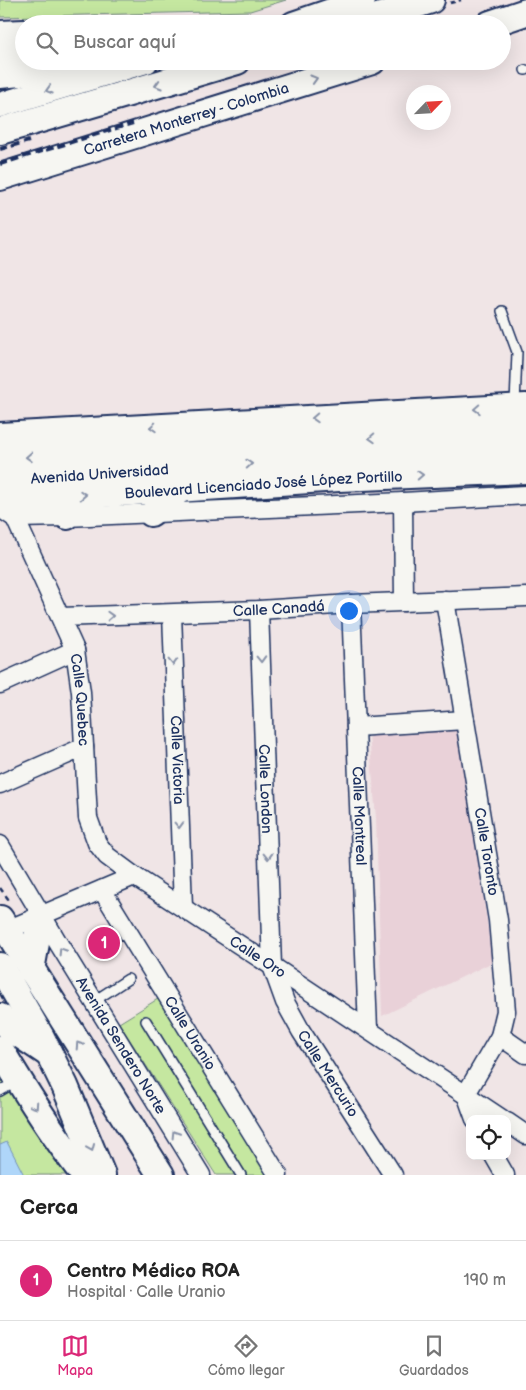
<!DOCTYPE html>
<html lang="es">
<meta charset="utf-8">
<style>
:root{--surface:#fff;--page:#f6f6f6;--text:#222;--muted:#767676;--line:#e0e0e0;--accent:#db2777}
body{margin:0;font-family:"Balsamiq Sans",sans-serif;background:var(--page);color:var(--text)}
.controls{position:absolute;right:15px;bottom:15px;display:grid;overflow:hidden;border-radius:10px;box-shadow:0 5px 20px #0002}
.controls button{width:45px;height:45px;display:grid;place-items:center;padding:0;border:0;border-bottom:1px solid var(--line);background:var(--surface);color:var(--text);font:25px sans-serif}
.compass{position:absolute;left:406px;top:85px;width:45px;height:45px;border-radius:50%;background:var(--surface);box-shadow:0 5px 20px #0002;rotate:65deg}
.you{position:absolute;left:348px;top:610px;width:18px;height:18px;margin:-12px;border:4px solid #fff;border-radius:50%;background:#1a73e8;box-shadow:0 0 0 8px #1a73e833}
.badge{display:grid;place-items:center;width:32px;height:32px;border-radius:50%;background:var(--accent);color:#fff;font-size:16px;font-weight:700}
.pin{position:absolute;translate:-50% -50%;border:2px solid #fff;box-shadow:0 1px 5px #0006}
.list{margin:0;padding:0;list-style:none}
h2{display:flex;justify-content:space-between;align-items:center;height:65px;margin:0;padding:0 20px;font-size:21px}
h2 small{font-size:16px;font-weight:400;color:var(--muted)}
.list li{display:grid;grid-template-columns:32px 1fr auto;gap:15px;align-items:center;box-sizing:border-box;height:80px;padding:0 20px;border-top:1px solid var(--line)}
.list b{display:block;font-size:19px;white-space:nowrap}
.list p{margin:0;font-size:16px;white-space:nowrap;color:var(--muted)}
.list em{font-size:16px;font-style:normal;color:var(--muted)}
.icon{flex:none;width:28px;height:28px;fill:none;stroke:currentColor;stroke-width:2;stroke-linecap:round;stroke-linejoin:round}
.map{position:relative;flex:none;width:526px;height:1175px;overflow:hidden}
.search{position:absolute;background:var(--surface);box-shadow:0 5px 20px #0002;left:15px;right:15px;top:15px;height:55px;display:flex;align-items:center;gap:12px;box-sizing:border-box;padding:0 18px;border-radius:28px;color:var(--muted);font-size:19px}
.sheet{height:145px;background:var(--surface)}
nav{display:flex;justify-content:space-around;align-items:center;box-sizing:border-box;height:70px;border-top:1px solid var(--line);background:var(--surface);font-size:14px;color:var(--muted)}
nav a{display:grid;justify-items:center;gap:2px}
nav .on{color:var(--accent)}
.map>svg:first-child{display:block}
</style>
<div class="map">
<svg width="526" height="1175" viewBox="0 0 526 1175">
<rect width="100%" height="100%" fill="#f0e5e6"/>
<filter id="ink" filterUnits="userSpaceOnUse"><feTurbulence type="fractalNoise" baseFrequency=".02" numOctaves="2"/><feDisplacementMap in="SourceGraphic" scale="10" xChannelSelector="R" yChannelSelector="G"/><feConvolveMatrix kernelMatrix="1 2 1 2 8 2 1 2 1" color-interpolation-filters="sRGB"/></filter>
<g filter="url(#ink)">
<path fill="#e9d1d8" d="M458 726 493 962 382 1016 376 818 369 734Z"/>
<g fill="#c5e7a0" stroke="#708b7f">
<path d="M0 0H286L250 11 0 17Z"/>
<path d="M161 997 270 1175H216L119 1023Z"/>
<path d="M0 1063 71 1175H0Z"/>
</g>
<path fill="#afd6f9" stroke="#7493bb" d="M7 1142 24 1175H0V1145Z"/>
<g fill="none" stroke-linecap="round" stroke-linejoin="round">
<g stroke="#1b2f5e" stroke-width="12">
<g id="lane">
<path d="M525 70H526"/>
<path d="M502 311 517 352 515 405"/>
<path d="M94 1001 128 979"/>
<path d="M146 1021 241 1175"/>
<path d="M0 1091 17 1081"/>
</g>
</g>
<g stroke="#1b2f5e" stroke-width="21">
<g id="street">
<path d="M403 502 404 602"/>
<path d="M6 512 15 518 67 517 403 502 526 495"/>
<path id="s1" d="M15 518 75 650 81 692 88 818 97 843 107 856 134 876 272 966 502 1119"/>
<path id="s2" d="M445 600 498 920 506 1011 500 1036 466 1094 475 1119"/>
<path id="s3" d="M351 604 368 1029"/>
<path id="s4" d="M259 610 272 966 285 1002 301 1031 393 1175"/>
<path id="s5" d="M172 614 183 907"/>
<path id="s6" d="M61 617 259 610 351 604 526 597"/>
<path d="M0 684 75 650"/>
<path d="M356 727 465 720"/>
<path d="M0 784 84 747"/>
<path id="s7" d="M0 845 60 946 201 1175"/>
<path id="s8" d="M102 890 278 1175"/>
<path d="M0 933 134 876"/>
<path d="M500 1036 526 1054"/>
<path d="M507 1122 526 1135"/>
<path d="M494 1156 505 1175"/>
</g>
</g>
<g stroke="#1b2f5e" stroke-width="28">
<g id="secondary">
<path d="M293 24 363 0"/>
<path d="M0 33 24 32"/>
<path d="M0 54 24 52"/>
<path d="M0 76 89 67"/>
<path d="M0 105 146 61"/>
<path d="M0 435 526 406"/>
<path d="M44 498 67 517"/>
<path id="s9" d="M0 502 339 479 526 471"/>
<path d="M151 514 181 490"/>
</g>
</g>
<g stroke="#1b2f5e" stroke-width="30">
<g id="primary">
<path d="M356 24 431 0"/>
<path d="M490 24 526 12"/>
<path d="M0 131 237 61"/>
<path id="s10" d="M0 177 372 61"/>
<path d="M0 919 161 1175"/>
<path d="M0 966 41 1037 65 1086 102 1175"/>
<path d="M31 970 41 916"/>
<path d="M0 1017 10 1028 49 1054"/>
<path d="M0 1049C26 1093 53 1135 84 1175"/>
</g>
</g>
<g stroke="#1b2f5e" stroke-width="31">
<g id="highway">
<path d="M0 459 526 430"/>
<path id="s11" d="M0 481 201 467 526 450"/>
</g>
</g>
<g stroke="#1b2f5e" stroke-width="2.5" stroke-dasharray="5 4" stroke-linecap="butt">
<path d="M450 3 461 0"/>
<path d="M256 66 271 61"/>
<path d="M0 888 9 900H7"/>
</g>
<use href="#lane" stroke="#f6f6f2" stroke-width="9"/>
<use href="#street" stroke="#f6f6f2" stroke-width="18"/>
<use href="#secondary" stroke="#f6f6f2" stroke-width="24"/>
<use href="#primary" stroke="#f6f6f2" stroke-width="26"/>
<use href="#highway" stroke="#f6f6f2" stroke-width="28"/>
<g stroke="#1b2f5e" stroke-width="4" stroke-dasharray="8 4" stroke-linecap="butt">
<path d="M0 149 29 141"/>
<path d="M0 164 133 123"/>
</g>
</g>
<defs><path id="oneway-chevron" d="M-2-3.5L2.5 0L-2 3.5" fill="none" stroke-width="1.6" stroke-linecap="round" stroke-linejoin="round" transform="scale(1.25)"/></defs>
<g stroke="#8892a8">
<use href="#oneway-chevron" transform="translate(314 79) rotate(-17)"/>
<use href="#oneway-chevron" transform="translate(158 85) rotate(164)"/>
<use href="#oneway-chevron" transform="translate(49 90) rotate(163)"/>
<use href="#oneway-chevron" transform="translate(477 409) rotate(177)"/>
<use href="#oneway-chevron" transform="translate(315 418) rotate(177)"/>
<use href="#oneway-chevron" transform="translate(153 427) rotate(177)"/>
<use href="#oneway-chevron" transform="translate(372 438) rotate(177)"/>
<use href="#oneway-chevron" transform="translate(29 457) rotate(177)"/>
<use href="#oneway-chevron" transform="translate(249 464) rotate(-3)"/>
<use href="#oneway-chevron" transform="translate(420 475) rotate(-3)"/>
<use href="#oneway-chevron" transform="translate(83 495) rotate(-3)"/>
<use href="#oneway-chevron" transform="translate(110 616) rotate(-2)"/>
<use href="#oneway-chevron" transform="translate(261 659) rotate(88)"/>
<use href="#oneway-chevron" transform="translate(173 662) rotate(88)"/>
<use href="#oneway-chevron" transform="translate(179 825) rotate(88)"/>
<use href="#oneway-chevron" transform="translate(268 856) rotate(88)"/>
<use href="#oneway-chevron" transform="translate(62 951) rotate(-122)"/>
<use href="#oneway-chevron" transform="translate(79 1045) rotate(-123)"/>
<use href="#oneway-chevron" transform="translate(35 1106) rotate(56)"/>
<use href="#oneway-chevron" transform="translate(175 1134) rotate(-122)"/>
<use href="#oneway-chevron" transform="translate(91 1148) rotate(67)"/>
</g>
</g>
<g text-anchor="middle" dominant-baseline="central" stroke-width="4" stroke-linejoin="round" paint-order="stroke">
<g font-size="15" fill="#1b2f5e" stroke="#f6f6f2">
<text stroke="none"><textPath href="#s10" startOffset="195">Carretera Monterrey - Colombia</textPath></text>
<text stroke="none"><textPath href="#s11" startOffset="100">Avenida Universidad</textPath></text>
<text stroke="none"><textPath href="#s9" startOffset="264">Boulevard Licenciado José López Portillo</textPath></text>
<text stroke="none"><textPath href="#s6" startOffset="218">Calle Canadá</textPath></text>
<text stroke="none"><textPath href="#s1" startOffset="195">Calle Quebec</textPath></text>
<text stroke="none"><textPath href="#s5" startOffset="146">Calle Victoria</textPath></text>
<text stroke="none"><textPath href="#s4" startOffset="179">Calle London</textPath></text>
<text stroke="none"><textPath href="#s3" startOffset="212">Calle Montreal</textPath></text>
<text stroke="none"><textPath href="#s2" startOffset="255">Calle Toronto</textPath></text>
<text stroke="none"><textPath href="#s1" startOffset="538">Calle Oro</textPath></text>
<text stroke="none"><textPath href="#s8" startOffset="168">Calle Uranio</textPath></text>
<text stroke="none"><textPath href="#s7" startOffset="234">Avenida Sendero Norte</textPath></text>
<text stroke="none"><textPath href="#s4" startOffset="478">Calle Mercurio</textPath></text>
</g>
</g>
</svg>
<div class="controls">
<button><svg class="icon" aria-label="locate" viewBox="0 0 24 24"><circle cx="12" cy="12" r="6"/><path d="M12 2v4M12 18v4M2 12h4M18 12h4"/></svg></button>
</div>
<svg class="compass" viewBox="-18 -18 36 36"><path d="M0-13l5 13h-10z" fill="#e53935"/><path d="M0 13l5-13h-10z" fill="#767676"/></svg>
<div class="you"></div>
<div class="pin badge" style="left:104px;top:943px">1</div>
<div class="search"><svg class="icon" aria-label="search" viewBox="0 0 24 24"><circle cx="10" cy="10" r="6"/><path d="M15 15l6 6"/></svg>Buscar aquí</div>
</div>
<section class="sheet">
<h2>Cerca<small></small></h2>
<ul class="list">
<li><span class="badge">1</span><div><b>Centro Médico ROA</b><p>Hospital · Calle Uranio</p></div><em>190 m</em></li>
</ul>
</section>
<nav>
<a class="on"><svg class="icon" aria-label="map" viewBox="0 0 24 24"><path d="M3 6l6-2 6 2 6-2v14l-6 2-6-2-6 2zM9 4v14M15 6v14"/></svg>Mapa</a>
<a><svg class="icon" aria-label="directions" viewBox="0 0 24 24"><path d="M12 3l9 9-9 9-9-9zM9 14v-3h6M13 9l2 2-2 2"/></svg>Cómo llegar</a>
<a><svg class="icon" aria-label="saved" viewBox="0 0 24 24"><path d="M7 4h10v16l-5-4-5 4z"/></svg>Guardados</a>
</nav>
